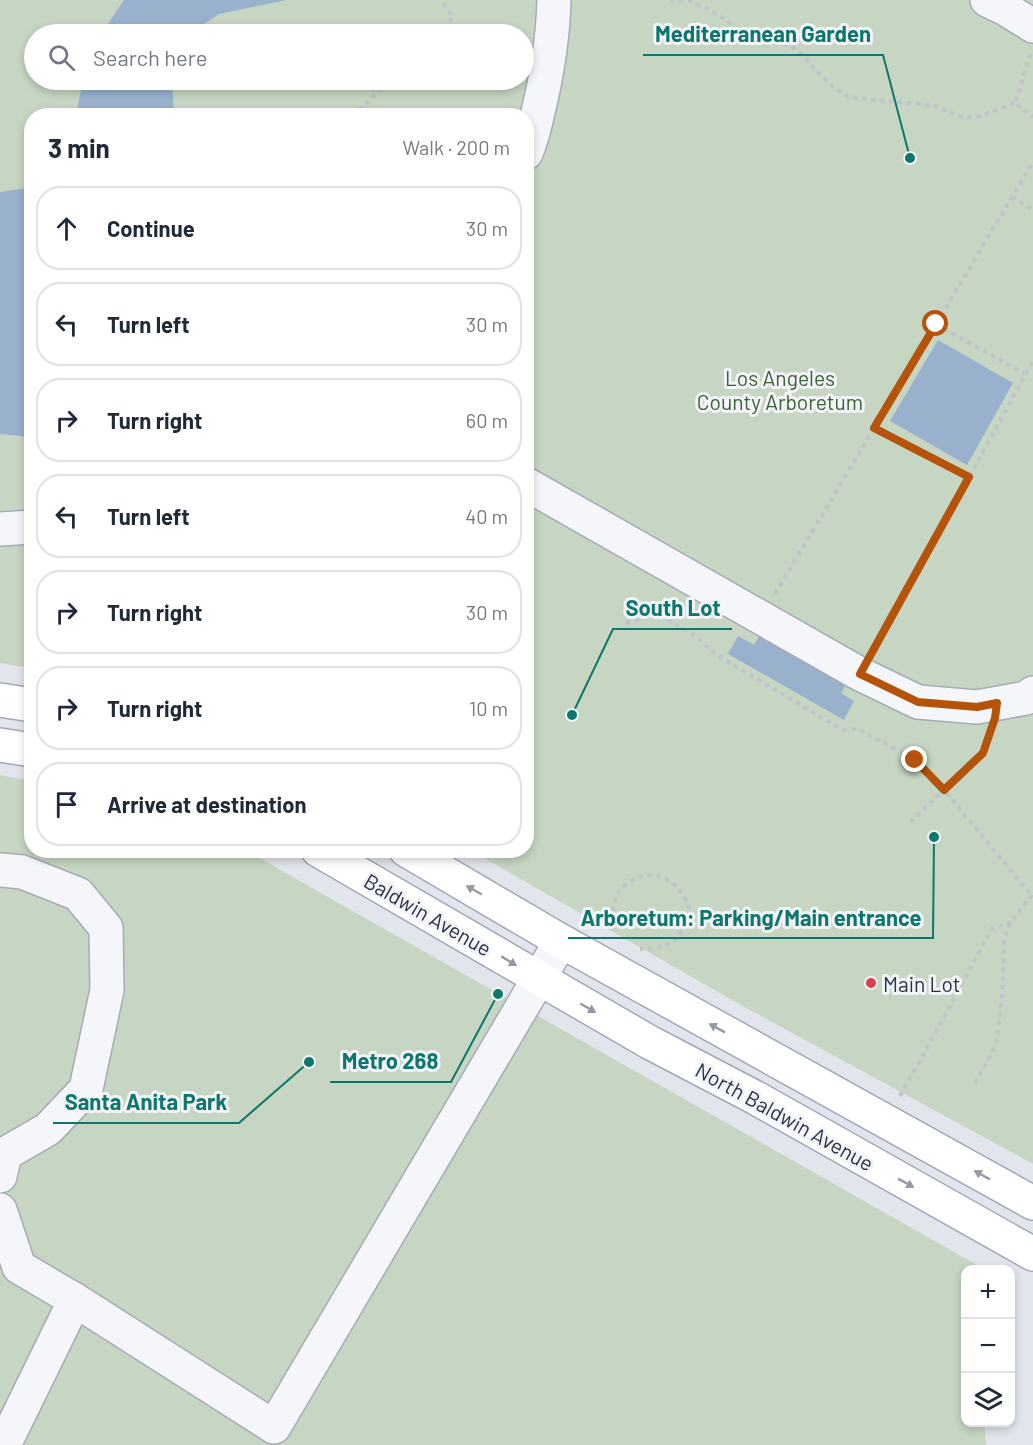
<!DOCTYPE html>
<meta charset="utf-8">
<style>
:root{--surface:#fff;--page:#f2f2f3;--text:#1f2937;--muted:#747a83;--line:#e0e1e3}
body{margin:0;font-family:Barlow,sans-serif;background:var(--page);color:var(--text)}
.controls{position:absolute;right:18px;bottom:18px;display:grid;overflow:hidden;border-radius:12px;box-shadow:0 3px 9px #0003}
.controls button{width:54px;height:54px;display:grid;place-items:center;padding:0;border:0;border-bottom:2px solid var(--line);background:var(--surface);color:var(--text);font:30px sans-serif}
.stop{position:absolute;width:18px;height:18px;margin:-14px;border:4px solid #b45309;border-radius:50%;background:#fff}
.stop.end{background:#b45309;border-color:#fff;box-shadow:0 2px 6px #0008}
.list{margin:0;padding:0;list-style:none}
h2{display:flex;justify-content:space-between;align-items:center;height:78px;margin:0;padding:0 24px;font-size:26px}
h2 small{font-size:20px;font-weight:400;color:var(--muted)}
.list li{display:grid;grid-template-columns:39px 1fr auto;gap:18px;align-items:center;box-sizing:border-box;height:84px;margin:0 12px 12px;padding:0 12px;border:2px solid var(--line);border-radius:24px}
.list b{display:block;font-size:22px;white-space:nowrap}
.list em{font-size:20px;font-style:normal;color:var(--muted)}
.icon{flex:none;width:33px;height:33px;fill:none;stroke:currentColor;stroke-width:2;stroke-linecap:round;stroke-linejoin:round}
.map{position:relative;flex:none;width:1033px;height:1445px;overflow:hidden}
.search{position:absolute;background:var(--surface);box-shadow:0 3px 9px #0003;left:24px;top:24px;width:510px;height:66px;display:flex;align-items:center;gap:15px;box-sizing:border-box;padding:0 21px;border-radius:33px;color:var(--muted);font-size:22px}
.panel{position:absolute;background:var(--surface);box-shadow:0 3px 9px #0003;left:24px;top:108px;width:510px;height:750px;border-radius:24px}
.map>svg:first-child{display:block}
</style>
<div class="map">
<svg width="1033" height="1445" viewBox="0 0 1033 1445">
<rect width="100%" height="100%" fill="#e2e5eb"/>
<g fill="#c6d6c2" fill-rule="evenodd">
<path d="M0 0H1033V1164L739 1004 472 851 526 850V116H32L31 668 0 663ZM34 34H524V80H34Z"/>
<path d="M0 775 31 781 32 850H240L254 855 984 1269 966 1270V1422L984 1423 986 1445H0Z"/>
</g>
<g fill="#9ab1ce">
<path d="M124 0H286L219 14 198 28 193 34H101Z"/>
<path d="M83 80H172L174 115H76Z"/>
<path d="M31 185V437L0 434V192L27 188Z"/>
<path d="M938 340 1013 383 967 465 890 421Z"/>
<path d="M764 628 851 677 841 693 854 701 844 720 728 654 738 636 754 645Z"/>
</g>
<g fill="none" stroke-linecap="round" stroke-linejoin="round">
<g stroke="#a6abb6" stroke-width="36">
<g id="minor">
<path d="M987 0 1004 8 1033 26"/>
<path d="M526 153C532 139 535 126 538 112 547 75 553 38 554 0"/>
<path d="M526 484 860 674 918 702 977 707 1026 698 1033 693"/>
<path d="M0 529 32 527"/>
<path d="M0 870 22 872 78 894 106 928 107 990 86 1089 48 1129 5 1154 0 1176"/>
<path d="M0 1210 19 1267 75 1300 274 1427 561 941"/>
<path d="M4 1445 75 1300"/>
</g>
</g>
<g stroke="#a0a9b8" stroke-width="36">
<g id="major">
<path d="M0 700 32 705"/>
<path d="M0 745 32 750"/>
<path d="M318 850 649 1042 756 1098 1033 1254"/>
<path d="M406 850 561 941 1033 1203"/>
</g>
</g>
<g stroke="#c0c3ca" stroke-width="4" stroke-dasharray="4.5 4.5" stroke-linecap="butt">
<path d="M670 0 689 1 706 8 726 20 743 34 758 43 788 44 802 54 817 72 838 91 851 98 932 105 964 118 980 116 1015 103"/>
<path d="M436 34 453 17 441 0"/>
<path d="M1031 54C1024 70 1021 87 1015 103L1033 117"/>
<path d="M352 116 391 80"/>
<path d="M1012 197 1033 210"/>
<path d="M936 324 1025 374"/>
<path d="M874 427 969 477"/>
<path d="M775 594 1033 162"/>
<path d="M626 623 657 613 692 634 717 655 843 730 858 729 915 760 944 790 1032 896"/>
<path d="M874 650 1033 361"/>
<path d="M910 822 983 753 990 732"/>
<path d="M614 929C613 919 612 909 615 900 622 880 647 869 666 879 677 884 686 897 689 908 683 941 671 948 640 949"/>
<path d="M975 1083 992 1053 997 1037 1002 999 1004 944 1007 929 1016 915 1032 895"/>
<path d="M900 1096 936 1032 992 928 1011 923"/>
</g>
<use href="#minor" stroke="#f5f6f9" stroke-width="33"/>
<use href="#major" stroke="#fff" stroke-width="33"/>
</g>
<defs><path id="oneway-solid" d="M-6-.8H1V-3.2L6.5 0L1 3.2V.8H-6Z" transform="scale(1.5)"/></defs>
<g fill="#9498a2">
<use href="#oneway-solid" transform="translate(474 890) rotate(-150)"/>
<use href="#oneway-solid" transform="translate(509 961) rotate(31)"/>
<use href="#oneway-solid" transform="translate(588 1008) rotate(30)"/>
<use href="#oneway-solid" transform="translate(717 1028) rotate(-151)"/>
<use href="#oneway-solid" transform="translate(982 1175) rotate(-151)"/>
<use href="#oneway-solid" transform="translate(906 1183) rotate(29)"/>
</g>
<g fill="none" stroke-linecap="round" stroke-linejoin="round">
<path stroke="#b45309" stroke-width="8" d="M915 760 944 790 983 753 995 718 997 703 977 707 918 702 860 674 969 477 874 428 936 324"/>
</g>
<circle fill="#d93e4f" stroke="#f2f4f8" stroke-width="2" cx="871" cy="983" r="6"/>
<g text-anchor="middle" dominant-baseline="central" stroke-width="6" stroke-linejoin="round" paint-order="stroke">
<g font-size="21" fill="#3b6234" stroke="#f2f4f8">
<text x="780" y="377">Los Angeles<tspan x="780" dy="24">County Arboretum</tspan></text>
</g>
<g font-size="21" fill="#283145" stroke="#f2f4f8">
<text transform="translate(428 914) rotate(30)">Baldwin Avenue</text>
<text transform="translate(785 1116) rotate(29)">North Baldwin Avenue</text>
</g>
<g font-size="21" fill="#283145" stroke="#f2f4f8" text-anchor="start">
<text x="883" y="983">Main Lot</text>
</g>
</g>
<path fill="none" stroke="#0f766e" stroke-width="2" d="M910 158L883 55H643M572 715L613 629H732M934 837L933 938H568M498 994L451 1082H330M309 1062L239 1123H53"/>
<g fill="#0f766e" stroke="#f2f4f8" stroke-width="2">
<circle cx="910" cy="158" r="6"/>
<circle cx="572" cy="715" r="6"/>
<circle cx="934" cy="837" r="6"/>
<circle cx="498" cy="994" r="6"/>
<circle cx="309" cy="1062" r="6"/>
</g>
<g font-size="22" text-anchor="middle" font-weight="bold" fill="#0f766e" stroke="#f2f4f8" stroke-width="6" stroke-linejoin="round" paint-order="stroke">
<text x="763" y="42">Mediterranean Garden</text>
<text x="673" y="616">South Lot</text>
<text x="751" y="926">Arboretum: Parking/Main entrance</text>
<text x="390" y="1069">Metro 268</text>
<text x="146" y="1110">Santa Anita Park</text>
</g>
</svg>
<div class="controls">
<button>+</button>
<button>−</button>
<button><svg class="icon" aria-label="layers" viewBox="0 0 24 24"><path d="M12 4l9 5-9 5-9-5zM3 14l9 5 9-5"/></svg></button>
</div>
<div class="stop" style="left:936px;top:324px"></div>
<div class="stop end" style="left:915px;top:760px"></div>
<div class="search"><svg class="icon" aria-label="search" viewBox="0 0 24 24"><circle cx="10" cy="10" r="6"/><path d="M15 15l6 6"/></svg>Search here</div>
<section class="panel">
<h2>3 min<small>Walk · 200 m</small></h2>
<ul class="list">
<li><svg class="icon" aria-label="ahead" viewBox="0 0 24 24"><path d="M12 20V5M6 11l6-6 6 6"/></svg><div><b>Continue</b></div><em>30 m</em></li>
<li><svg class="icon" aria-label="left" viewBox="0 0 24 24"><path d="M17 20v-9H6M10 6l-5 5 5 5"/></svg><div><b>Turn left</b></div><em>30 m</em></li>
<li><svg class="icon" aria-label="right" viewBox="0 0 24 24"><path d="M7 20v-9h11M14 6l5 5-5 5"/></svg><div><b>Turn right</b></div><em>60 m</em></li>
<li><svg class="icon" aria-label="left" viewBox="0 0 24 24"><path d="M17 20v-9H6M10 6l-5 5 5 5"/></svg><div><b>Turn left</b></div><em>40 m</em></li>
<li><svg class="icon" aria-label="right" viewBox="0 0 24 24"><path d="M7 20v-9h11M14 6l5 5-5 5"/></svg><div><b>Turn right</b></div><em>30 m</em></li>
<li><svg class="icon" aria-label="right" viewBox="0 0 24 24"><path d="M7 20v-9h11M14 6l5 5-5 5"/></svg><div><b>Turn right</b></div><em>10 m</em></li>
<li><svg class="icon" aria-label="arrive" viewBox="0 0 24 24"><path d="M6 21V4h12l-3 4 3 4H6"/></svg><div><b>Arrive at destination</b></div></li>
</ul>
</section>
</div>
